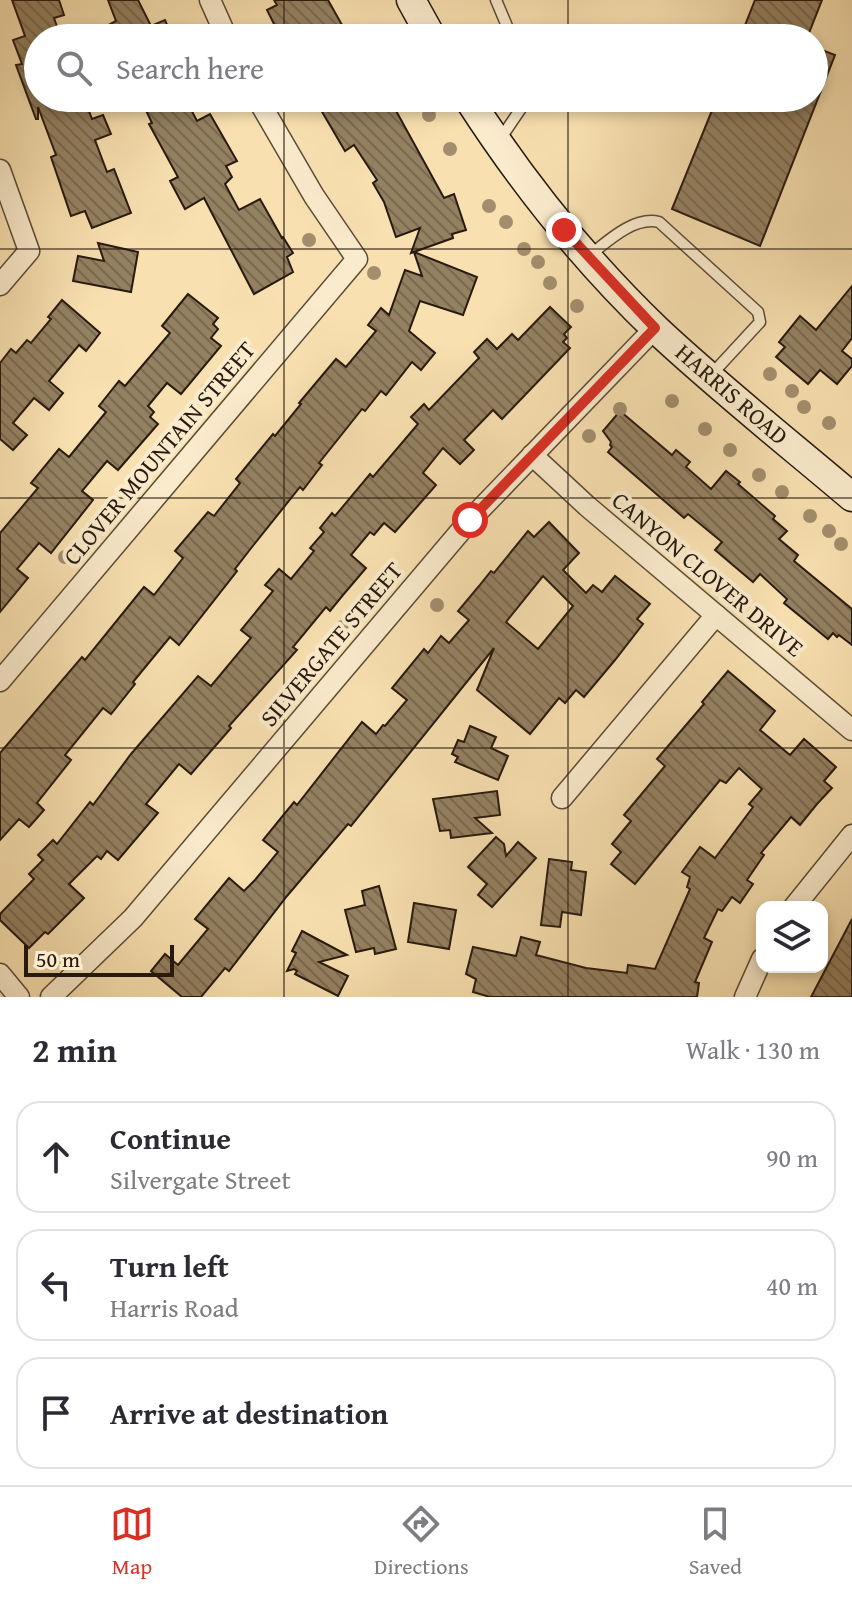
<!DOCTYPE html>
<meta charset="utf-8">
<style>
:root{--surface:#fff;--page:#f2f2f3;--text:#2b2b33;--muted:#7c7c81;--line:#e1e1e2;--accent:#d93025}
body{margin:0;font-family:"Gentium Book Plus",serif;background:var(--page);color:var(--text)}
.controls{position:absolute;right:24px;bottom:24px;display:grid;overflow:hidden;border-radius:16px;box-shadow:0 4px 12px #0003}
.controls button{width:72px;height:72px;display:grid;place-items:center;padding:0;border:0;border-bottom:2px solid var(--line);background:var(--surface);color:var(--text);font:40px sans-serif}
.scale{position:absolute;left:24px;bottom:20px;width:150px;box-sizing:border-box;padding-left:8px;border:4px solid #281a0e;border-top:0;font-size:22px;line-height:28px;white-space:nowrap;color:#281a0e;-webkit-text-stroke:6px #faebcc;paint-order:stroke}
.stop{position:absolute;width:24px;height:24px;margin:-18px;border:6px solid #d93025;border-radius:50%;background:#fff}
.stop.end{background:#d93025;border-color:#fff;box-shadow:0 2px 8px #0008}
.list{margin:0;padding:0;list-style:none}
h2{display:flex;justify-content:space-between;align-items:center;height:104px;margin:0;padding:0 32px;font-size:34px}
h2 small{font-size:26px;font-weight:400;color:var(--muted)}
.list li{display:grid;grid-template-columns:52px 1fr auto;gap:24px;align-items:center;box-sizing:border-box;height:112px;margin:0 16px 16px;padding:0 16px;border:2px solid var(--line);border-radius:24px}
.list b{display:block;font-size:30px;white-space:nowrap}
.list p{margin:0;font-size:26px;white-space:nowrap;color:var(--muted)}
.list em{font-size:26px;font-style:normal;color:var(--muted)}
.icon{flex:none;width:44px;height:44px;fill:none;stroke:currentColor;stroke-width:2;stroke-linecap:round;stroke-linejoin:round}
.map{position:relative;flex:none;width:852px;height:997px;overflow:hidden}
.search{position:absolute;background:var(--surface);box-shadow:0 4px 12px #0003;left:24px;right:24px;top:24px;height:88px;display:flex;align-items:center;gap:20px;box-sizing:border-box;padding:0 28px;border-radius:44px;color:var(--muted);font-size:30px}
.sheet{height:488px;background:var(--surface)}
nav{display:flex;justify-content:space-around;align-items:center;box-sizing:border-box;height:112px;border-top:2px solid var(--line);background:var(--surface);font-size:22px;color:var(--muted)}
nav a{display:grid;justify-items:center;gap:4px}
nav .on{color:var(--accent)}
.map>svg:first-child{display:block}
</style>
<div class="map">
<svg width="852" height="997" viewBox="0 0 852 997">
<defs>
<pattern id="building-back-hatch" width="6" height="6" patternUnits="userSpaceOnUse" patternTransform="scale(2)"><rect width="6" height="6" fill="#948162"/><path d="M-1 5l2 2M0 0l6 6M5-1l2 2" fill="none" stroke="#79694f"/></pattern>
</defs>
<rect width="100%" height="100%" fill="#f8e0b0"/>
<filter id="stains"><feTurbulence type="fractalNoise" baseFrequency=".0025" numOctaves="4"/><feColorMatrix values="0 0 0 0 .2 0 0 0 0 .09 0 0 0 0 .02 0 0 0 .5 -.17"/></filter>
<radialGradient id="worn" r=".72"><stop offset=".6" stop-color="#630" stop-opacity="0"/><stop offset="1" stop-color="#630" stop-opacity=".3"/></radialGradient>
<g fill="url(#building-back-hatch)" stroke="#281a0e" stroke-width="2" fill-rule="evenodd">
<path d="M12 0H59L64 15 54 18 61 38H38V98H84L92 119 103 115 111 134 95 140 107 172 114 169 131 213 92 228 85 211 71 216 51 157 56 155 38 107V119H36L16 65 22 64 13 40 25 36Z"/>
<path d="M108 0H138L151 26 165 20 173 38H85L116 21Z"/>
<path d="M274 0H328L346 32 334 38H281L267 10 277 5Z"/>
<path d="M755 0H822L807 38H740Z"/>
<path d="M814 47 835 55 760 246 672 209 717 98H814Z"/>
<path d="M140 98H185L197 121 210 114 237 161 226 166 232 177 225 184 239 210 260 199 282 238 283 237 293 253 287 257 293 272 254 294 204 198 185 209 170 181 178 177 149 124 152 123Z"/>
<path d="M314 98H389L444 198 454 194 466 230 452 234 453 238 411 253 420 228 396 237 384 202 373 183 377 180 354 145 345 151Z"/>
<path d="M98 243 138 252 131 292 73 281 78 256 104 261Z"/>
<path d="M414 252 477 277 463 315 420 301 409 331 435 353 421 370 412 362 386 395 381 391 365 411 362 409 319 463 322 465 303 490 300 487 252 547 235 569 237 571 179 645 170 637 133 682 135 684 111 714 103 708 65 755 71 760 37 803 44 810 29 827 19 819 0 840V753L82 657 85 660 144 587 154 595 183 558 175 551 208 512 214 516 240 483 236 479 273 434 275 436 301 404 299 403 336 359 346 367 376 331 368 325 381 308 389 315 405 270 422 276Z"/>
<path d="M852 286V338L842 351 852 359V366L837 384 820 370 808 384 776 357 785 347 779 342 800 316 816 330Z"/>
<path d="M188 294 218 318 213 324 218 329 211 338 221 346 181 394 167 383 148 406 154 412 150 417 158 424 118 470 107 461 82 491 93 500 51 553 39 543 17 569 28 578 0 612V533L38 488 31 483 59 449 69 457 106 412 99 406 119 381 125 386 170 333 162 326Z"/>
<path d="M62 300 100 333 86 351 79 345 49 381 63 393 49 410 34 398 13 423 27 435 13 450 0 439V363L11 349 16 353 27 340 31 343 51 319 48 317Z"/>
<path d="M550 307 571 327 564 334 567 338 563 342 570 348 502 419 493 410 464 440 474 450 460 464 443 448 423 473 436 485 395 532 384 523 374 535 370 532 351 555 366 568 343 595 330 611 326 607 293 647 297 650 229 726 231 728 191 774 179 764 146 804 158 813 118 860 107 851 101 859 97 856 69 884 84 898 48 934 45 932 29 948 0 920V914L34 879 29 874 43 860 38 855 53 840 57 844 90 802 93 805 131 754 198 676 211 686 251 638 241 630 273 591 265 585 279 569 291 579 314 551 310 548 324 532 320 528 332 513 335 516 370 474 373 477 418 424 411 417 424 404 429 410 479 358 474 352 487 339 497 349 512 334 518 340Z"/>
<path d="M620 411 672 455 676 450 690 462 686 467 711 489 726 471 740 482 738 484 775 516 773 519 787 531 779 539 798 555 794 561 852 609V645L839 635 837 637 833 633 828 639 784 603 787 599 760 574 753 582 715 550 722 542 688 514 684 518 608 452 612 447 610 445 611 442 603 431Z"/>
<path d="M549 522 579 553 563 570 586 593 593 585 602 592 615 576 650 604 637 619 643 624 615 660 584 697 576 690 565 703 559 698 530 734 477 690 494 648 351 826 348 824 287 896 229 971 225 968 201 997H182L151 971 165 954 178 965 208 929 195 919 229 878 244 891 255 880 278 852 263 840 281 818 294 802 297 805 362 722 376 734 383 725 385 726 407 700 392 688 424 649 428 653 441 636 449 643 469 620 458 611 479 586 491 571 494 573 528 531 534 537ZM543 576 573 606 538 649 506 622Z"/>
<path d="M728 671 775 711 760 730 790 755 804 739 836 767 824 781 832 788 817 804 800 825 791 817 761 853 764 855 747 880 753 884 740 903 732 897 722 911 718 909 704 938 712 942 695 982 699 983 697 997H490L473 992 476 979 466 974 473 947 516 956 521 937 540 942 536 955 586 968 627 973 628 965 655 969 690 889 687 887 690 877 682 872 700 847 715 858 753 807 749 804 762 789 739 768 726 783 720 780 635 884 611 864 621 852 612 844 631 821 624 815 665 766 657 759 704 704 702 702Z"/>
<path d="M470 726 496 737 491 748 508 756 498 780 455 762 458 757 452 754 458 740 464 742Z"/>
<path d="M497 791 500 815 475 818 492 833 451 838 450 830 440 831 433 799Z"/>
<path d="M496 837 504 844 506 856 518 842 536 858 492 907 478 895 487 884 468 867Z"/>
<path d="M549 859 572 862 571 870 586 872 581 915 562 912 560 927 541 925Z"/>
<path d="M379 886 396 949 375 954 374 948 356 952 345 910 365 905 362 891Z"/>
<path d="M414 903 456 910 449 949 408 942Z"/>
<path d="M852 919V997H811Z"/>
<path d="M302 931 347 955 319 962 348 976 338 996 295 974 297 971 294 969 287 971 296 953 292 951Z"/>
</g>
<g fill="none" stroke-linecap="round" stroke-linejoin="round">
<g stroke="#5c4c36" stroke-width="13">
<g id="lane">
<path d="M496 0 512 38"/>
<path d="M499 141 528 98"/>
<path d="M590 255C608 241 634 216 659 222L758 312 760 322 711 375"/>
</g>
</g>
<g stroke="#5c4c36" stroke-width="23">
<g id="street">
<path d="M210 0 227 38"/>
<path d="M0 170 29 251 0 285"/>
<path d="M532 455 587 506 852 730"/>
<path d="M0 681 357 259 314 196 257 98"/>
<path d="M562 798 716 615"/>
<path d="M794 907 852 835"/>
<path d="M0 974 19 997"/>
<path d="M51 997 133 918 470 520 655 328"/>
<path d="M745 997 762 959"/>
</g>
</g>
<g stroke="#281a0e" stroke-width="31">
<g id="secondary">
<path d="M411 0 432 38"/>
<path d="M468 98C522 182 585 261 657 330 719 388 787 442 852 497"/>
</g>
</g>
<use href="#lane" stroke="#faebcc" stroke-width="10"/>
<use href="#street" stroke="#faebcc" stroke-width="20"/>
<use href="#secondary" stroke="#faebcc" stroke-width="28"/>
</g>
<g fill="#a28e6d">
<circle cx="429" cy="115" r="7"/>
<circle cx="450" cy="149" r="7"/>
<circle cx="489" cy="206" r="7"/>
<circle cx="506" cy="222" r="7"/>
<circle cx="309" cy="240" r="7"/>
<circle cx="524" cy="249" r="7"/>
<circle cx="538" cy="262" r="7"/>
<circle cx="374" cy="273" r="7"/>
<circle cx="550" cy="283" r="7"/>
<circle cx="577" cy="306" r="7"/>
<circle cx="770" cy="374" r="7"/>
<circle cx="207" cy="390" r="7"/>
<circle cx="792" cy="391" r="7"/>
<circle cx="672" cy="401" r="7"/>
<circle cx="804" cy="407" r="7"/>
<circle cx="620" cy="409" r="7"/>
<circle cx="829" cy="423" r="7"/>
<circle cx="705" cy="429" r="7"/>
<circle cx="589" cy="436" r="7"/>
<circle cx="730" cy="450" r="7"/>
<circle cx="149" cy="461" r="7"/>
<circle cx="759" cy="475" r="7"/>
<circle cx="782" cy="492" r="7"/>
<circle cx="810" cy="516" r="7"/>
<circle cx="829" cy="531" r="7"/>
<circle cx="841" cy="544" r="7"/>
<circle cx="65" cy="557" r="7"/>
<circle cx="437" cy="605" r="7"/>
<circle cx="342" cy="627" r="7"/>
</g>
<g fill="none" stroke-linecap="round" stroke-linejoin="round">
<path stroke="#d93025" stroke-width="10" d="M470 520 655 328 564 230"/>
</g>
<path fill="none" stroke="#281a0e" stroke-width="2" stroke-opacity="0.55" d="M284 0V38M568 0V38M284 98V997M568 98V997M0 249H852M0 498H852M0 748H852"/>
<g text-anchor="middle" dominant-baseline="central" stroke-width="8" stroke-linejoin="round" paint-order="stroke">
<g font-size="24" fill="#281a0e" stroke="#faebcc">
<text transform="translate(732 394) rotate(41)">HARRIS ROAD</text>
<text transform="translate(159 453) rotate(-50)">CLOVER MOUNTAIN STREET</text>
<text transform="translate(708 574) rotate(40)">CANYON CLOVER DRIVE</text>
<text transform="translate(331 644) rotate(-50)">SILVERGATE STREET</text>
</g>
</g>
<rect width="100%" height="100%" filter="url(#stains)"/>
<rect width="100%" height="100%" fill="url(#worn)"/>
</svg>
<div class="controls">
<button><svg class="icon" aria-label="layers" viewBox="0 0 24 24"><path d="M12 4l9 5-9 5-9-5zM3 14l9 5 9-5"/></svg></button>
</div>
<div class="scale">50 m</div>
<div class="stop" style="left:470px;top:520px"></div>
<div class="stop end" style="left:564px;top:230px"></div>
<div class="search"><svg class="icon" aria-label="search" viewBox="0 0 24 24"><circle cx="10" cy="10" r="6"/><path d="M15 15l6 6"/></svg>Search here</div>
</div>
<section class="sheet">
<h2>2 min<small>Walk · 130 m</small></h2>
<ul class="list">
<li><svg class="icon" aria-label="ahead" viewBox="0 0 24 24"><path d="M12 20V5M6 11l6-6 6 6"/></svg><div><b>Continue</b><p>Silvergate Street</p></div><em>90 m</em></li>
<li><svg class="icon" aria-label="left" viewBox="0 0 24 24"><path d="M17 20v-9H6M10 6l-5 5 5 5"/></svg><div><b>Turn left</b><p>Harris Road</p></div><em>40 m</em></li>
<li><svg class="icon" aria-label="arrive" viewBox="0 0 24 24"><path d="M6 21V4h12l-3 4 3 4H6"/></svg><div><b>Arrive at destination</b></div></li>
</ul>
</section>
<nav>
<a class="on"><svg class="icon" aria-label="map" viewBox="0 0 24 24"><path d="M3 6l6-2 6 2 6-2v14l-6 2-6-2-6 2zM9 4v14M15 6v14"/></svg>Map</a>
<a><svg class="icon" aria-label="directions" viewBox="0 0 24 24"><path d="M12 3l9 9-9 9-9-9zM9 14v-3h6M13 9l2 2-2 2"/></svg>Directions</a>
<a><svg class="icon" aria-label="saved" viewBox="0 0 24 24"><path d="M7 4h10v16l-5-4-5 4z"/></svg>Saved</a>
</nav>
